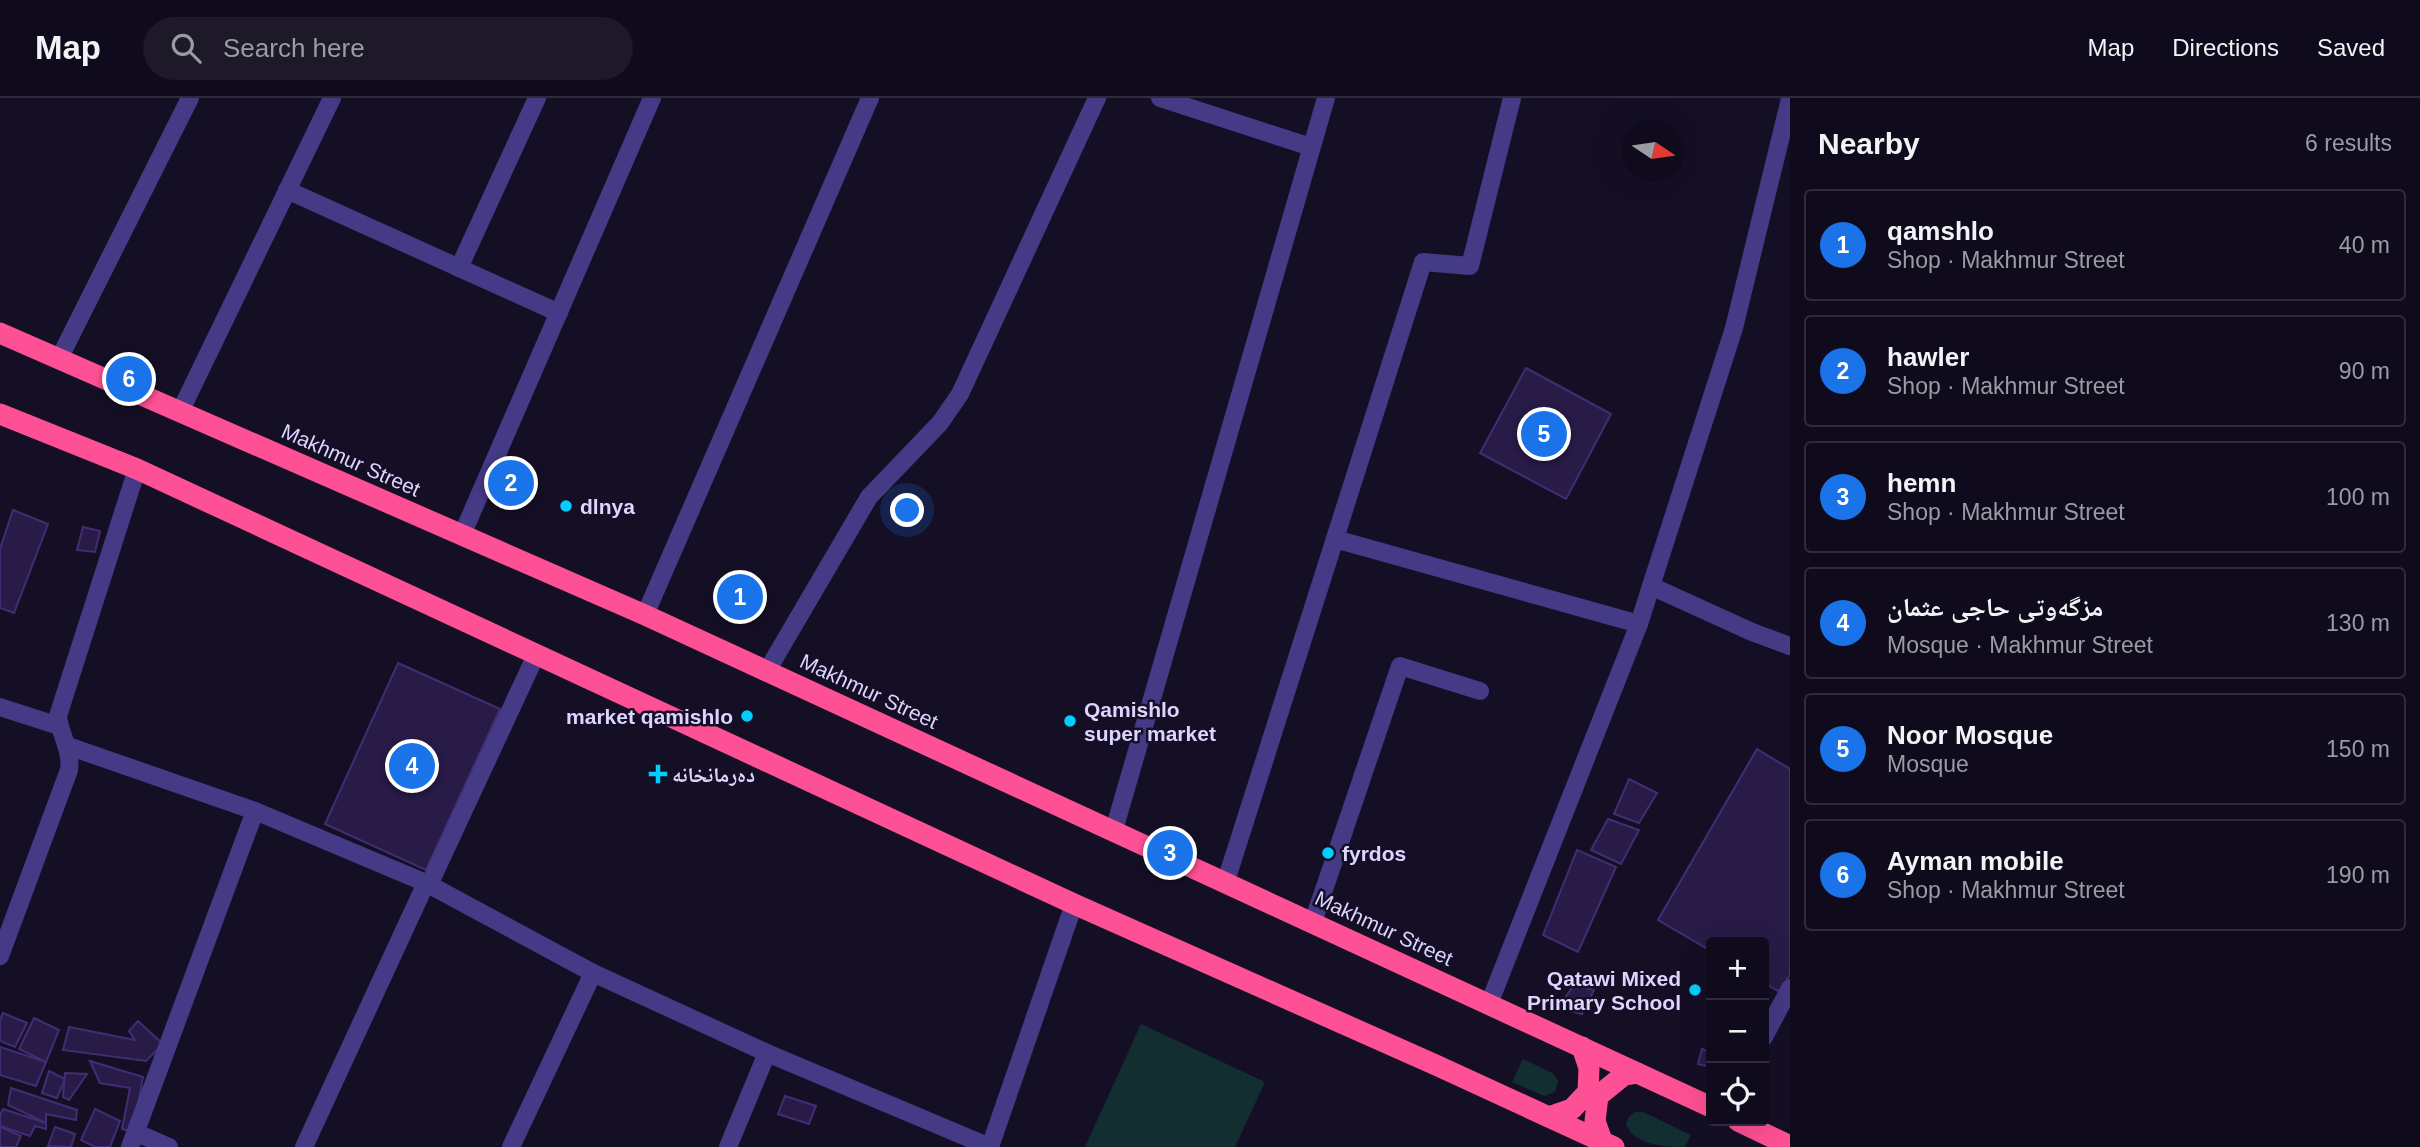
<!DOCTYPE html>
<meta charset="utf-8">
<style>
:root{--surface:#100b1c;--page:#1e1929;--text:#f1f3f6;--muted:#9c9ba3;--line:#302b3b;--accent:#1a73e8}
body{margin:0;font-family:Helvetica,"Noto Naskh Arabic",sans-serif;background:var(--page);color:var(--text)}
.controls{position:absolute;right:21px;bottom:21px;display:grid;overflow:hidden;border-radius:7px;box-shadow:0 7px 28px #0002}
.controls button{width:63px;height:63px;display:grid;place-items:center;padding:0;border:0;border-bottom:2px solid var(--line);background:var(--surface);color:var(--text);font:35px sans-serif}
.compass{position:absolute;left:1622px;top:21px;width:63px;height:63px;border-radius:50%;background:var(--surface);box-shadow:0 7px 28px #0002;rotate:103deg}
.you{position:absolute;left:908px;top:413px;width:24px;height:24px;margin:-18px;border:5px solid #fff;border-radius:50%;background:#1a73e8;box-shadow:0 0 0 10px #1a73e833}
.badge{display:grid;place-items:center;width:46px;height:46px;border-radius:50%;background:var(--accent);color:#fff;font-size:23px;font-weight:700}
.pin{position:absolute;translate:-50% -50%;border:4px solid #fff;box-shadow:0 2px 7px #0006}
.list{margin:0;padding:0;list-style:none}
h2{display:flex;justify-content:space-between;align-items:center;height:91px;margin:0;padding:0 28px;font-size:30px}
h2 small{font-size:23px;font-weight:400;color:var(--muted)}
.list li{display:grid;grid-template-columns:46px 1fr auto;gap:21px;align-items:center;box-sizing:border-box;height:112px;margin:0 14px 14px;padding:0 14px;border:2px solid var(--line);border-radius:7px}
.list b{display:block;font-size:26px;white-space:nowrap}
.list p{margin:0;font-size:23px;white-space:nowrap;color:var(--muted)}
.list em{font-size:23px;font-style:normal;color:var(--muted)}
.icon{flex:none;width:38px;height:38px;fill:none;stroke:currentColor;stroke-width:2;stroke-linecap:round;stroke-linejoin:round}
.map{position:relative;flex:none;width:1790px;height:1049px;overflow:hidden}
header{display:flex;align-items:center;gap:42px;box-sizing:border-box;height:98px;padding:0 35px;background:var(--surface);border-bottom:2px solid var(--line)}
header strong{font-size:33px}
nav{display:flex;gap:38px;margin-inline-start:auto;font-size:24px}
.search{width:490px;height:63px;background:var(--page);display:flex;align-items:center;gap:18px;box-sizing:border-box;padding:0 24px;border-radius:38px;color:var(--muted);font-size:26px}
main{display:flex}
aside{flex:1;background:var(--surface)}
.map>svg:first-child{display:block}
</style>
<header>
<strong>Map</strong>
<div class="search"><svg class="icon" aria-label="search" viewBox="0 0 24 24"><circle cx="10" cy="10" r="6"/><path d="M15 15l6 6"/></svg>Search here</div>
<nav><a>Map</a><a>Directions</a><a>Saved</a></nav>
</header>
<main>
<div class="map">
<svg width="1790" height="1049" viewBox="0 0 1790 1049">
<rect width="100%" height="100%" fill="#150f26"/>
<g fill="#122e30">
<path d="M1141 926 1265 984 1235 1049H1085Z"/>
<path d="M1523 961 1554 976 1558 983 1555 994 1544 998 1512 984Z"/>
<path d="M1635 1014H1643L1691 1037 1685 1049C1666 1049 1634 1048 1626 1026L1629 1019Z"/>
</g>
<g fill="#281b47" stroke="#412d73" stroke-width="2">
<path d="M1526 270 1611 316 1566 401 1480 355Z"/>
<path d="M13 412 48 426 14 515 0 510V451Z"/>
<path d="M83 429 100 433 95 454 77 452Z"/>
<path d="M398 565 500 611 426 772 325 726Z"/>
<path d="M1757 651 1790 671V876L1780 894 1764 885V844H1711V853L1658 822Z"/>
<path d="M1629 681 1657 695 1639 725 1614 716Z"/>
<path d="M1608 721 1639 732 1621 766 1591 752Z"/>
<path d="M1577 752 1616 769 1578 854 1543 837Z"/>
<path d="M1574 887 1594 892 1582 916 1558 910Z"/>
<path d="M3 915 27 925 15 949 0 943V922Z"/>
<path d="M34 920 59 932 46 964 19 951Z"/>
<path d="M138 923 163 946 146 963 63 952 69 929 135 942 129 933Z"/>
<path d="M0 949 46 964 36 988 0 977Z"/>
<path d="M1702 951 1711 955V969L1698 966Z"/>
<path d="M90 963 143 979 133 1034 122 1031 130 990 100 985Z"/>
<path d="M49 973 65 981 57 1000 42 995Z"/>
<path d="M65 975 87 976 69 1002 63 999Z"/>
<path d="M11 990 77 1012 76 1022 46 1016V1025L8 1007Z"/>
<path d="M785 998 816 1008 809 1026 778 1016Z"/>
<path d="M3 1011 46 1025V1031L35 1028 30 1038 0 1028V1017Z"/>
<path d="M95 1011 120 1023 110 1049H95L81 1042Z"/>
<path d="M0 1029 21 1038 16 1049H0Z"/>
<path d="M55 1029 75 1036 71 1049 48 1048Z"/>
</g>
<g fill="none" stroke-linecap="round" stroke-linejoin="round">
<g stroke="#443a85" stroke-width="18">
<path d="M1160 0 1311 49"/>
<path d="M287 92 559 215"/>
<path d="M459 170 537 0"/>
<path d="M59 261 190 0"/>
<path d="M180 314 332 0"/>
<path d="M462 437 652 0"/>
<path d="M1335 441 1639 526"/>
<path d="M1651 488 1752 534 1790 548"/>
<path d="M645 517 870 0"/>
<path d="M767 573 869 399 940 325 960 296 1097 0"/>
<path d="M0 609 59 628"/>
<path d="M68 648 255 713 426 785 593 875 767 955 990 1049"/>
<path d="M1114 732 1326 0"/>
<path d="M1226 783 1423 164 1470 168 1512 0"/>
<path d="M429 787 536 557"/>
<path d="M1313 824 1400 568 1480 593"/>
<path d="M0 858 69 672C72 652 60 637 58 618L137 371"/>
<path d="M1489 906 1639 526 1651 488 1734 230 1790 1"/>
<path d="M1764 939 1790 890"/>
<path d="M137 1035 169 1049"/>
<path d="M130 1049 255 713"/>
<path d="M304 1049 426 785"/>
<path d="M511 1049 593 875"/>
<path d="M728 1049 767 955"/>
<path d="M990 1049 1074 806"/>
</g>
<g stroke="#fe5094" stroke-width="21">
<path d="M0 235 645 517 1711 1009"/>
<path d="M0 316 137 371 1074 806 1438 968 1614 1049"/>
<path d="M1549 1019 1572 1011 1588 994 1589 970 1582 949"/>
<path d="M1738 1023 1790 1048"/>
<path d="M1602 1043 1595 1023 1598 998 1624 977 1637 975"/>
</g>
</g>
<g fill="#01cefe" stroke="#150f26" stroke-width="2.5">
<circle cx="566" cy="408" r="7"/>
<circle cx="747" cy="618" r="7"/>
<circle cx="1070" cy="623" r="7"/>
<path d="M654.5 665.5h7v7h7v7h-7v7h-7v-7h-7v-7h7z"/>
<circle cx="1328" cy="755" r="7"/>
<circle cx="1695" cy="892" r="7"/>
</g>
<g text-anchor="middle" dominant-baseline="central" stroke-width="5" stroke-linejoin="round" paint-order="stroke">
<g font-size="21" fill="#ddd4ff" stroke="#150f26">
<text transform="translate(351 362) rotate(24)">Makhmur Street</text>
<text transform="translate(869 593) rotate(25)">Makhmur Street</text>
<text transform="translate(1384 830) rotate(25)">Makhmur Street</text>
</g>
<g font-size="21" font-weight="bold" fill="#ddd4ff" stroke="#150f26" text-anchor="start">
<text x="580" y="408">dlnya</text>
<text x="1084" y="611">Qamishlo<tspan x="1084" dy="24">super market</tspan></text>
<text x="733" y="618" text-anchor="end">market qamishlo</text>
<text x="672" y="676">ده‌رمانخانه‌</text>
<text x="1342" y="755">fyrdos</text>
<text x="1681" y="880" text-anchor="end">Qatawi Mixed<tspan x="1681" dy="24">Primary School</tspan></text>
</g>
</g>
</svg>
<div class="controls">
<button>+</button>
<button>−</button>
<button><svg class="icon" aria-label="locate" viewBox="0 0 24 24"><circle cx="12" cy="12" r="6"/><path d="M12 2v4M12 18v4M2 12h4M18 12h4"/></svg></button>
</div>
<svg class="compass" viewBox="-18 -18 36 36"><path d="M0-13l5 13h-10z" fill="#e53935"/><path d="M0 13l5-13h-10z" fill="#9c9ba3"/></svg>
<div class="you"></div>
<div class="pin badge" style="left:740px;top:499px">1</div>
<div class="pin badge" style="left:511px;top:385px">2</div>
<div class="pin badge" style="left:1170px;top:755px">3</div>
<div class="pin badge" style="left:412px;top:668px">4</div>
<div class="pin badge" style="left:1544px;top:336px">5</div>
<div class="pin badge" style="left:129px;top:281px">6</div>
</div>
<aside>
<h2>Nearby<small>6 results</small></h2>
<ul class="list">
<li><span class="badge">1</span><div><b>qamshlo</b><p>Shop · Makhmur Street</p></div><em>40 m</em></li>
<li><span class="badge">2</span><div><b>hawler</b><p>Shop · Makhmur Street</p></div><em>90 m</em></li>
<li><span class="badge">3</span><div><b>hemn</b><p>Shop · Makhmur Street</p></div><em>100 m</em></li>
<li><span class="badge">4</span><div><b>مزگەوتی حاجی عثمان</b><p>Mosque · Makhmur Street</p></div><em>130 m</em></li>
<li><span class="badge">5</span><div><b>Noor Mosque</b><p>Mosque</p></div><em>150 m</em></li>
<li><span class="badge">6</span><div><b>Ayman mobile</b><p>Shop · Makhmur Street</p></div><em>190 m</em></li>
</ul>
</aside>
</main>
